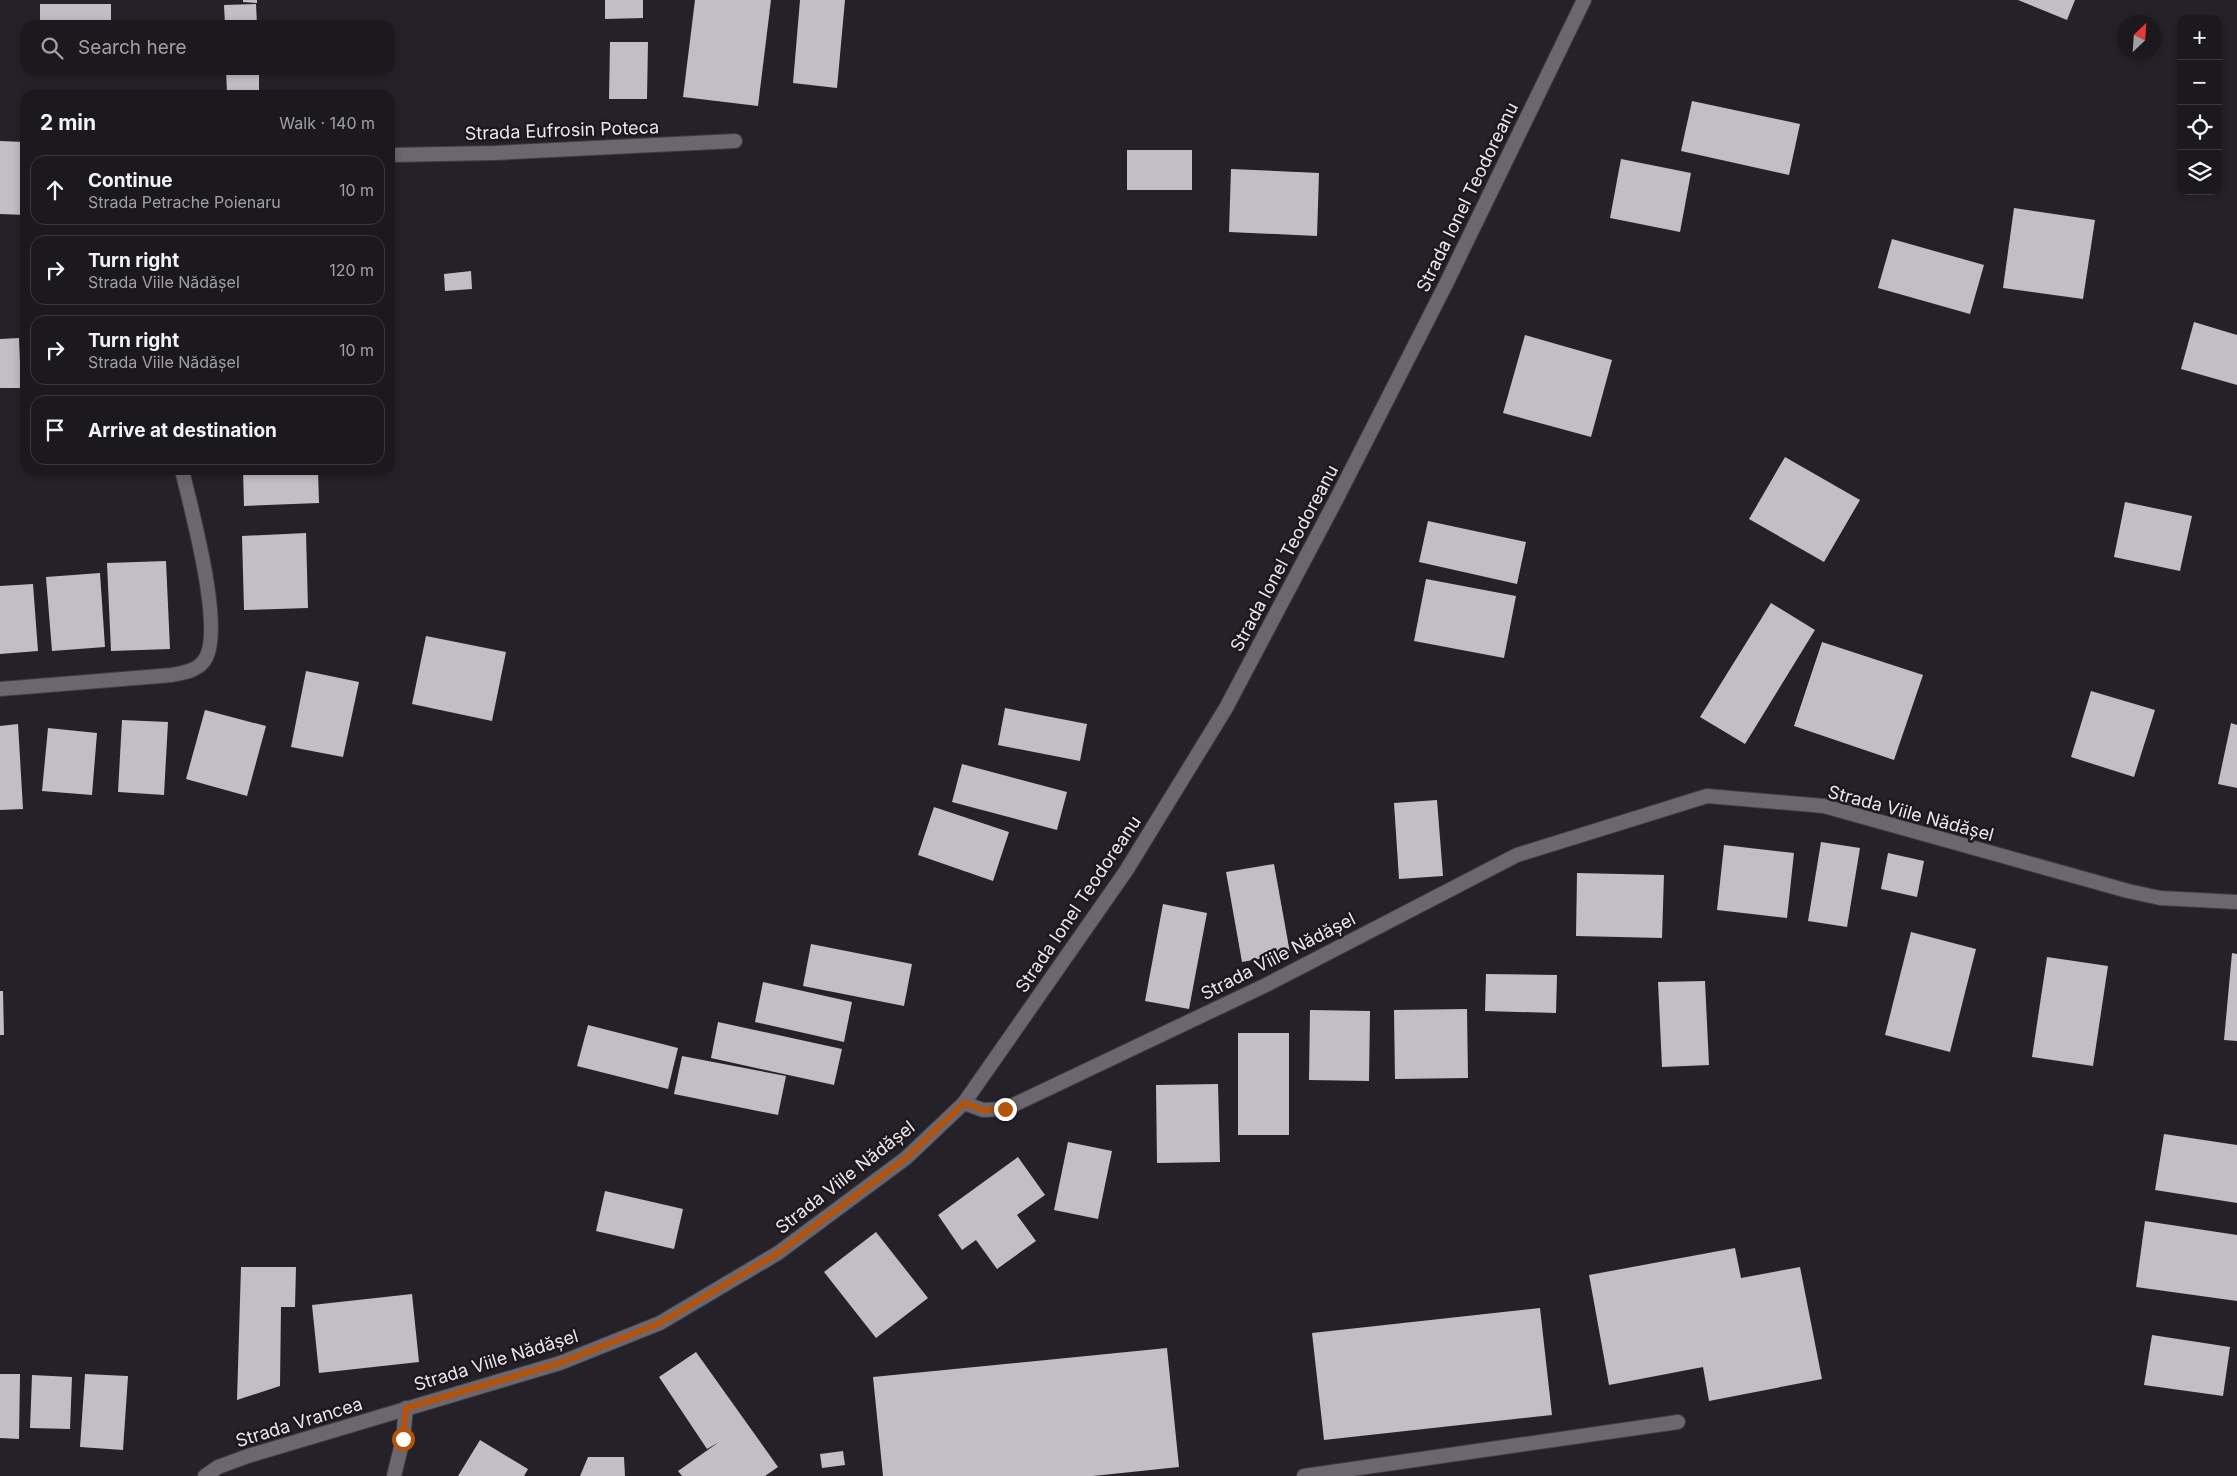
<!DOCTYPE html>
<meta charset="utf-8">
<style>
:root{--surface:#1c191e;--page:#252227;--text:#f1f3f6;--muted:#a0a0a4;--line:#3a383c}
body{margin:0;font-family:Inter,sans-serif;background:var(--page);color:var(--text)}
.controls{position:absolute;right:15px;top:15px;display:grid;overflow:hidden;border-radius:10px;box-shadow:0 2px 8px #0003}
.controls button{width:45px;height:45px;display:grid;place-items:center;padding:0;border:0;border-bottom:1px solid var(--line);background:var(--surface);color:var(--text);font:25px sans-serif}
.compass{position:absolute;left:2117px;top:15px;width:45px;height:45px;border-radius:50%;background:var(--surface);box-shadow:0 2px 8px #0003;rotate:25deg}
.stop{position:absolute;width:15px;height:15px;margin:-11px;border:4px solid #b45309;border-radius:50%;background:#fff}
.stop.end{background:#b45309;border-color:#fff;box-shadow:0 1px 5px #0008}
.list{margin:0;padding:0;list-style:none}
h2{display:flex;justify-content:space-between;align-items:center;height:65px;margin:0;padding:0 20px;font-size:21px}
h2 small{font-size:16px;font-weight:400;color:var(--muted)}
.list li{display:grid;grid-template-columns:32px 1fr auto;gap:15px;align-items:center;box-sizing:border-box;height:70px;margin:0 10px 10px;padding:0 10px;border:1px solid var(--line);border-radius:15px}
.list b{display:block;font-size:19px;white-space:nowrap}
.list p{margin:0;font-size:16px;white-space:nowrap;color:var(--muted)}
.list em{font-size:16px;font-style:normal;color:var(--muted)}
.icon{flex:none;width:28px;height:28px;fill:none;stroke:currentColor;stroke-width:2;stroke-linecap:round;stroke-linejoin:round}
.map{position:relative;flex:none;width:2237px;height:1476px;overflow:hidden}
.search{position:absolute;background:var(--surface);box-shadow:0 2px 8px #0003;left:20px;top:20px;width:375px;height:55px;display:flex;align-items:center;gap:12px;box-sizing:border-box;padding:0 18px;border-radius:15px;color:var(--muted);font-size:19px}
.panel{position:absolute;background:var(--surface);box-shadow:0 2px 8px #0003;left:20px;top:90px;width:375px;height:385px;border-radius:15px}
.map>svg:first-child{display:block}
</style>
<div class="map">
<svg width="2237" height="1476" viewBox="0 0 2237 1476">
<rect width="100%" height="100%" fill="#252128"/>
<g fill="#c2bdc6">
<path d="M243 0H257V3L243 2Z"/>
<path d="M605 0H643V18L605 19Z"/>
<path d="M695 0H771L758 106 683 97Z"/>
<path d="M800 0H845L837 88 793 83Z"/>
<path d="M2018 0H2075L2067 20Z"/>
<rect x="40" y="4" width="71" height="21"/>
<path d="M256 4 257 25H225L224 5Z"/>
<path d="M610 42H648L647 99H609Z"/>
<path d="M226 70H259V92L227 93Z"/>
<path d="M1692 101 1800 124 1789 175 1681 151Z"/>
<path d="M0 141 25 142V215L0 214Z"/>
<rect x="1127" y="150" width="65" height="40"/>
<path d="M1621 159 1691 173 1680 232 1610 218Z"/>
<path d="M1231 169 1319 173 1317 236 1229 232Z"/>
<path d="M2014 208 2095 220 2083 299 2003 288Z"/>
<path d="M1892 239 1984 265 1970 314 1878 288Z"/>
<path d="M471 271 472 289 445 291 444 274Z"/>
<path d="M2194 322 2237 335V385L2181 369Z"/>
<path d="M1525 335 1612 360 1591 437 1503 413Z"/>
<path d="M19 338 21 388H0V339Z"/>
<path d="M1785 457 1860 500 1824 562 1749 519Z"/>
<path d="M243 470H318L319 503 244 506Z"/>
<path d="M2125 502 2192 516 2180 571 2114 557Z"/>
<path d="M1428 521 1526 542 1517 584 1419 562Z"/>
<path d="M306 533 308 608 244 610 242 536Z"/>
<path d="M166 561 170 649 111 651 107 563Z"/>
<path d="M100 573 105 647 52 651 46 577Z"/>
<path d="M1426 579 1516 596 1504 658 1414 641Z"/>
<path d="M33 584 38 651 0 654V586Z"/>
<path d="M1771 603 1815 630 1745 744 1700 717Z"/>
<path d="M426 636 506 652 492 721 412 704Z"/>
<path d="M1822 642 1923 675 1894 760 1794 726Z"/>
<path d="M306 671 359 682 343 757 291 747Z"/>
<path d="M2091 691 2155 710 2134 777 2071 757Z"/>
<path d="M1005 708 1087 724 1080 761 998 745Z"/>
<path d="M205 710 266 726 247 796 186 779Z"/>
<path d="M122 720 168 722 164 795 118 792Z"/>
<path d="M2231 723 2237 725V788L2218 784Z"/>
<path d="M18 724 23 809 0 810V726Z"/>
<path d="M48 728 97 733 92 795 42 791Z"/>
<path d="M962 764 1067 792 1057 830 952 802Z"/>
<path d="M1437 800 1443 876 1399 879 1394 803Z"/>
<path d="M934 807 1009 832 993 881 918 855Z"/>
<path d="M1821 842 1860 848 1847 927 1808 921Z"/>
<path d="M1724 845 1794 853 1787 918 1717 910Z"/>
<path d="M1888 853 1924 861 1917 897 1881 889Z"/>
<path d="M1274 864 1290 953 1242 962 1226 872Z"/>
<path d="M1577 873 1664 875 1662 938 1576 936Z"/>
<path d="M1163 904 1207 913 1189 1009 1145 1001Z"/>
<path d="M1911 932 1976 949 1950 1052 1885 1035Z"/>
<path d="M811 944 912 964 904 1006 803 986Z"/>
<path d="M2232 953 2237 954V1041L2224 1040Z"/>
<path d="M2047 957 2108 966 2093 1066 2032 1057Z"/>
<path d="M1486 974 1557 975 1556 1013 1485 1011Z"/>
<path d="M1705 981 1709 1065 1662 1067 1658 982Z"/>
<path d="M763 982 852 1002 844 1042 755 1022Z"/>
<path d="M0 991H3L4 1035H0Z"/>
<path d="M1467 1009 1468 1078 1395 1079 1394 1010Z"/>
<path d="M1310 1010 1370 1011 1369 1081 1309 1080Z"/>
<path d="M718 1022 842 1049 834 1085 711 1058Z"/>
<path d="M588 1025 678 1048 668 1089 577 1066Z"/>
<rect x="1238" y="1033" width="51" height="102"/>
<path d="M682 1056 786 1076 778 1115 674 1094Z"/>
<path d="M1218 1084 1220 1162 1157 1163 1156 1085Z"/>
<path d="M2164 1134 2237 1145V1203L2155 1190Z"/>
<path d="M1068 1142 1112 1151 1098 1219 1054 1210Z"/>
<path d="M1018 1157 1045 1195 1017 1215 1036 1241 997 1269 976 1240 962 1250 938 1215Z"/>
<path d="M605 1191 683 1209 674 1249 596 1231Z"/>
<path d="M2145 1221 2237 1235V1301L2136 1287Z"/>
<path d="M876 1232 928 1298 876 1338 824 1272Z"/>
<path d="M1735 1248 1741 1278 1800 1267 1822 1379 1709 1401 1703 1367 1609 1385 1589 1275Z"/>
<path d="M241 1267H296L295 1307H281L280 1386 237 1400Z"/>
<path d="M412 1294 419 1362 319 1373 312 1305Z"/>
<path d="M1540 1308 1552 1415 1324 1440 1312 1333Z"/>
<path d="M2152 1335 2230 1347 2223 1396 2144 1385Z"/>
<path d="M1167 1348 1179 1467 1093 1476H883L873 1377Z"/>
<path d="M696 1352 778 1467 765 1476H682L678 1471 719 1442 707 1449 659 1377Z"/>
<path d="M0 1374H20L19 1439 0 1438Z"/>
<path d="M85 1374 128 1376 123 1450 80 1447Z"/>
<path d="M32 1375 72 1377 70 1429 30 1428Z"/>
<path d="M480 1440 528 1469 524 1476H458Z"/>
<path d="M843 1451 845 1465 822 1468 820 1454Z"/>
<path d="M588 1457H624L625 1476H580Z"/>
</g>
<g fill="none" stroke-linecap="round" stroke-linejoin="round">
<g stroke="#3f3c41" stroke-width="16">
<path id="service" d="M1304 1476 1678 1422"/>
</g>
<g stroke="#3f3c41" stroke-width="16">
<g id="minor">
<path d="M390 155 495 153 735 141"/>
<path d="M0 689 172 675C182 673 196 671 203 662 227 636 190 505 182 470"/>
<path d="M964 1103 983 1110 1005 1109 1266 985 1517 855 1707 796 1824 806 2128 891 2160 898 2237 902"/>
<path d="M205 1476 218 1467 248 1456 560 1363 660 1323 778 1253 906 1158 964 1103 1126 871 1226 708 1336 500 1446 284 1584 0"/>
<path d="M394 1476 403 1439 406 1408"/>
</g>
</g>
<use href="#service" stroke="#6c676f" stroke-width="14"/>
<use href="#minor" stroke="#6c676f" stroke-width="14"/>
</g>
<g fill="none" stroke-linecap="round" stroke-linejoin="round">
<path stroke="#b45309" stroke-width="6" d="M403 1439 406 1408 560 1363 660 1323 778 1253 906 1158 964 1103 983 1110 1005 1109"/>
</g>
<g text-anchor="middle" dominant-baseline="central" stroke-width="5" stroke-linejoin="round" paint-order="stroke">
<g font-size="18" fill="#ebe8ed" stroke="#1c181e">
<text transform="translate(562 130) rotate(-2)">Strada Eufrosin Poteca</text>
<text transform="translate(1467 197) rotate(-64)">Strada Ionel Teodoreanu</text>
<text transform="translate(1284 558) rotate(-62)">Strada Ionel Teodoreanu</text>
<text transform="translate(1911 813) rotate(15)">Strada Viile Nădășel</text>
<text transform="translate(1078 904) rotate(-56)">Strada Ionel Teodoreanu</text>
<text transform="translate(1278 956) rotate(-27)">Strada Viile Nădășel</text>
<text transform="translate(845 1177) rotate(-38)">Strada Viile Nădășel</text>
<text transform="translate(496 1360) rotate(-17)">Strada Viile Nădășel</text>
<text transform="translate(299 1422) rotate(-17)">Strada Vrancea</text>
</g>
</g>
</svg>
<div class="controls">
<button>+</button>
<button>−</button>
<button><svg class="icon" aria-label="locate" viewBox="0 0 24 24"><circle cx="12" cy="12" r="6"/><path d="M12 2v4M12 18v4M2 12h4M18 12h4"/></svg></button>
<button><svg class="icon" aria-label="layers" viewBox="0 0 24 24"><path d="M12 4l9 5-9 5-9-5zM3 14l9 5 9-5"/></svg></button>
</div>
<svg class="compass" viewBox="-18 -18 36 36"><path d="M0-13l5 13h-10z" fill="#e53935"/><path d="M0 13l5-13h-10z" fill="#a0a0a4"/></svg>
<div class="stop" style="left:403px;top:1439px"></div>
<div class="stop end" style="left:1005px;top:1109px"></div>
<div class="search"><svg class="icon" aria-label="search" viewBox="0 0 24 24"><circle cx="10" cy="10" r="6"/><path d="M15 15l6 6"/></svg>Search here</div>
<section class="panel">
<h2>2 min<small>Walk · 140 m</small></h2>
<ul class="list">
<li><svg class="icon" aria-label="ahead" viewBox="0 0 24 24"><path d="M12 20V5M6 11l6-6 6 6"/></svg><div><b>Continue</b><p>Strada Petrache Poienaru</p></div><em>10 m</em></li>
<li><svg class="icon" aria-label="right" viewBox="0 0 24 24"><path d="M7 20v-9h11M14 6l5 5-5 5"/></svg><div><b>Turn right</b><p>Strada Viile Nădășel</p></div><em>120 m</em></li>
<li><svg class="icon" aria-label="right" viewBox="0 0 24 24"><path d="M7 20v-9h11M14 6l5 5-5 5"/></svg><div><b>Turn right</b><p>Strada Viile Nădășel</p></div><em>10 m</em></li>
<li><svg class="icon" aria-label="arrive" viewBox="0 0 24 24"><path d="M6 21V4h12l-3 4 3 4H6"/></svg><div><b>Arrive at destination</b></div></li>
</ul>
</section>
</div>
